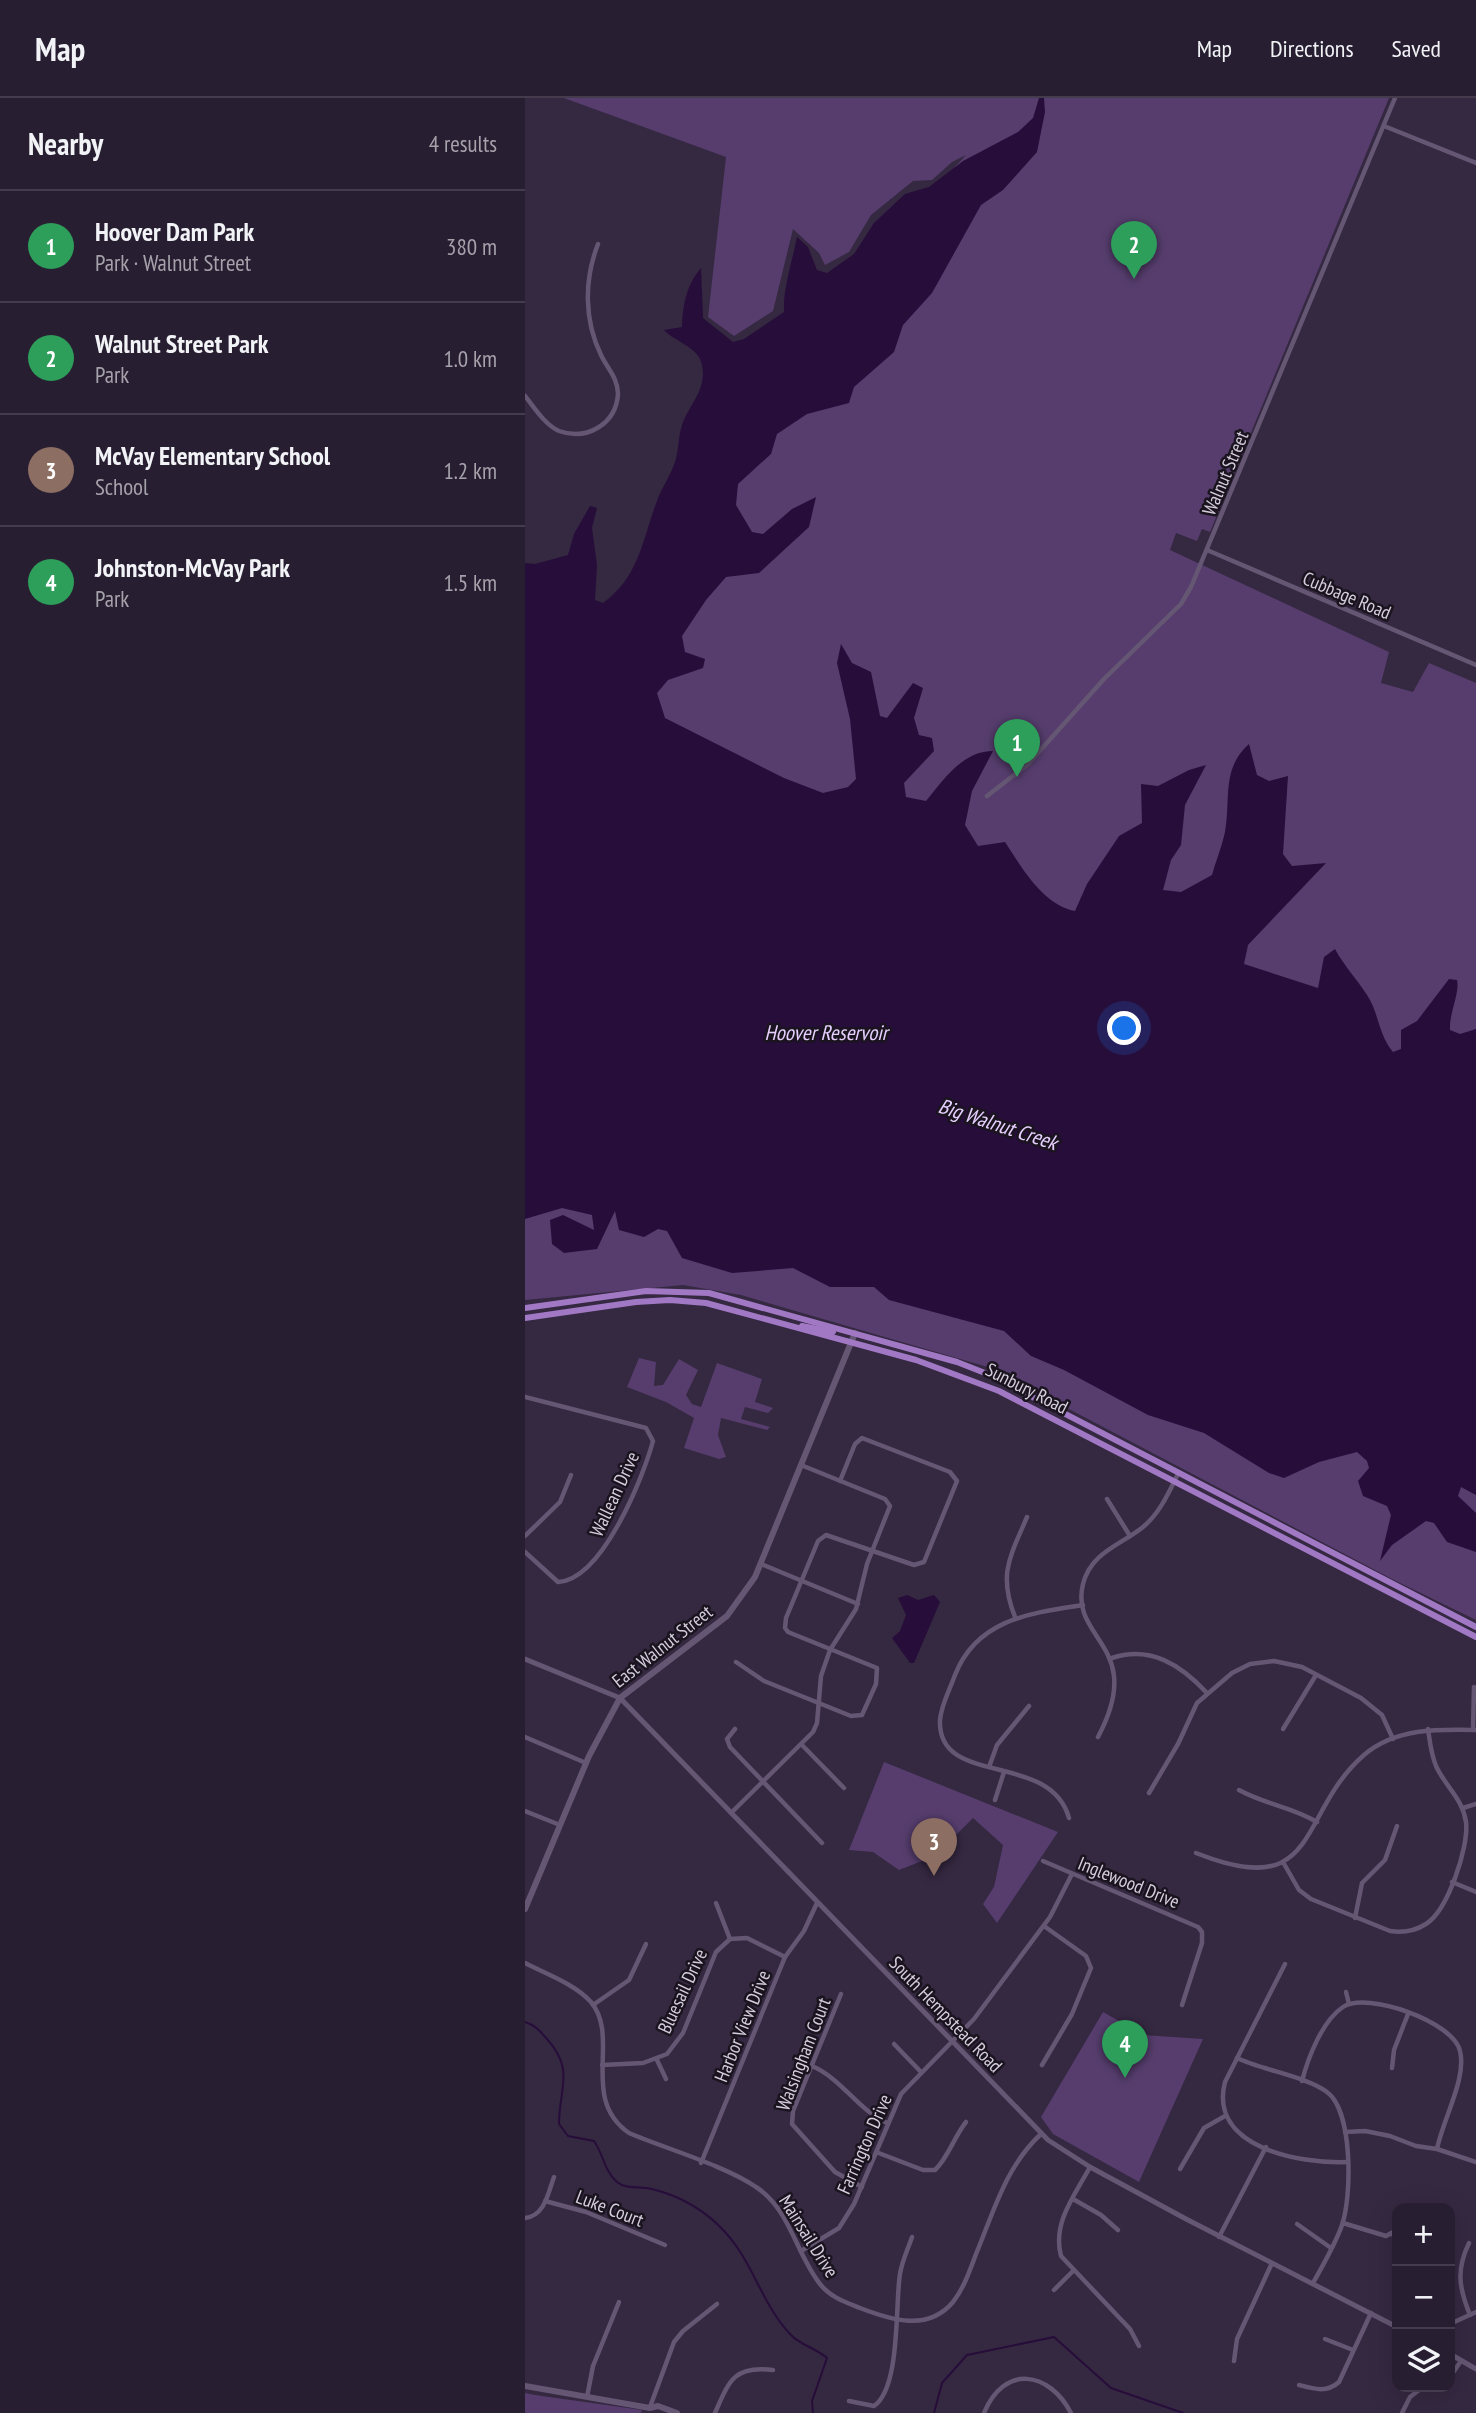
<!DOCTYPE html>
<meta charset="utf-8">
<style>
:root{--surface:#281e31;--page:#342b3d;--text:#f1f3f6;--muted:#a5a2ab;--line:#443c4d;--accent:#db2777}
body{margin:0;font-family:"PT Sans Narrow",sans-serif;background:var(--page);color:var(--text)}
.controls{position:absolute;right:21px;bottom:21px;display:grid;overflow:hidden;border-radius:14px;box-shadow:0 7px 28px #0002}
.controls button{width:63px;height:63px;display:grid;place-items:center;padding:0;border:0;border-bottom:2px solid var(--line);background:var(--surface);color:var(--text);font:35px sans-serif}
.you{position:absolute;left:600px;top:931px;width:24px;height:24px;margin:-18px;border:5px solid #fff;border-radius:50%;background:#1a73e8;box-shadow:0 0 0 10px #1a73e833}
.badge{display:grid;place-items:center;width:46px;height:46px;border-radius:50%;background:var(--accent);color:#fff;font-size:23px;font-weight:700}
.pin{position:absolute;translate:-50% -58px;filter:drop-shadow(0 2px 4px #0008)}
.pin::after{content:'';position:absolute;top:37px;width:24px;height:21px;background:inherit;clip-path:polygon(0 0,100% 0,50% 100%)}
.list{margin:0;padding:0;list-style:none}
h2{display:flex;justify-content:space-between;align-items:center;height:91px;margin:0;padding:0 28px;font-size:30px}
h2 small{font-size:23px;font-weight:400;color:var(--muted)}
.list li{display:grid;grid-template-columns:46px 1fr auto;gap:21px;align-items:center;box-sizing:border-box;height:112px;padding:0 28px;border-top:2px solid var(--line)}
.list b{display:block;font-size:26px;white-space:nowrap}
.list p{margin:0;font-size:23px;white-space:nowrap;color:var(--muted)}
.list em{font-size:23px;font-style:normal;color:var(--muted)}
.icon{flex:none;width:38px;height:38px;fill:none;stroke:currentColor;stroke-width:2;stroke-linecap:round;stroke-linejoin:round}
.map{position:relative;flex:none;width:951px;height:2315px;overflow:hidden}
header{display:flex;align-items:center;gap:42px;box-sizing:border-box;height:98px;padding:0 35px;background:var(--surface);border-bottom:2px solid var(--line)}
header strong{font-size:33px}
nav{display:flex;gap:38px;margin-inline-start:auto;font-size:24px}
main{display:flex}
aside{flex:1;background:var(--surface)}
.map>svg:first-child{display:block}
</style>
<header>
<strong>Map</strong>
<nav><a>Map</a><a>Directions</a><a>Saved</a></nav>
</header>
<main>
<aside>
<h2>Nearby<small>4 results</small></h2>
<ul class="list">
<li><span class="badge" style="background:#2e9e5b">1</span><div><b>Hoover Dam Park</b><p>Park · Walnut Street</p></div><em>380 m</em></li>
<li><span class="badge" style="background:#2e9e5b">2</span><div><b>Walnut Street Park</b><p>Park</p></div><em>1.0 km</em></li>
<li><span class="badge" style="background:#8d6e63">3</span><div><b>McVay Elementary School</b><p>School</p></div><em>1.2 km</em></li>
<li><span class="badge" style="background:#2e9e5b">4</span><div><b>Johnston-McVay Park</b><p>Park</p></div><em>1.5 km</em></li>
</ul>
</aside>
<div class="map">
<svg width="951" height="2315" viewBox="0 0 951 2315">
<rect width="100%" height="100%" fill="#352841"/>
<g fill="#563d6d">
<path d="M39 0H864L685 434 677 431 672 443 651 435 645 452 864 554 856 585 888 594 904 565 951 585V1522L869 1482 466 1270 216 1197 158 1187 0 1202V764L215 303 441 57 427 64 407 82 388 83 346 117 324 154 300 167 294 155 268 131 248 213 209 238 183 219 201 59Z"/>
<path d="M114 1260 131 1264 129 1288 138 1287 154 1261 173 1272 161 1297 167 1306 176 1309 192 1265 237 1281 230 1304 248 1310 243 1315 220 1309 216 1321 245 1329 242 1332 196 1320 193 1337 201 1359 194 1361 159 1350 169 1320 141 1304 102 1289Z"/>
<path d="M359 1664 533 1734 472 1825 458 1806 469 1789 478 1747 448 1720 410 1758 374 1772 348 1754 324 1752Z"/>
<path d="M578 1914 619 1937 678 1941 614 2084 528 2036 516 2019Z"/>
<path d="M0 2295 10 2297 117 2312 116 2315H0Z"/>
</g>
<g fill="#270d3a">
<path d="M514 0H519L520 14 512 54 478 92 456 107 407 195 378 227 369 254 329 289 324 305 282 316 252 336 246 356 213 386 211 407 227 434 238 436 267 411 291 399 284 429 234 475 201 479 181 502 157 538 160 554 180 561 178 570 143 582 132 595 140 620 259 680 298 695 323 689 331 681 325 621 312 565 316 546 327 565 346 574 355 618 362 620 388 585 398 590 389 620 394 637 407 640 409 653 379 685 381 699 401 703C419 681 438 653 468 653L447 693 440 727 453 748 480 744C497 770 518 807 550 813L562 786 594 738 617 725 616 686 633 688 664 672 681 667 660 707 656 747 646 762 638 792 656 794 687 777C691 763 697 748 700 734 706 701 696 671 724 646L732 677 744 683 763 678 758 756 767 768 801 765 723 847 719 866 793 890 799 859 810 851C819 868 832 881 842 897 854 915 853 936 868 954L876 951V932L892 923 924 881 932 882C935 895 924 915 925 932L935 936 951 931V1397L936 1389 933 1398 951 1415V1454L922 1444 909 1425 901 1423 867 1447 855 1463 866 1417 862 1408 838 1398 833 1383 844 1370 842 1363 832 1354 794 1364 759 1380 744 1375 679 1335 623 1317 539 1272 506 1258 479 1233 364 1202 349 1189H305L268 1170 207 1175 157 1160 142 1133 133 1131 119 1139 94 1132 90 1113 72 1151 39 1155 27 1146 25 1122 38 1117 69 1132 67 1117 37 1110 0 1121V465L10 466 43 457 49 436 65 408 72 410 67 430 72 467 70 502 78 505C115 478 117 442 132 403 137 389 146 377 150 364 154 352 153 339 157 327 165 305 182 292 177 267 174 249 150 244 139 232L157 229C158 206 161 188 176 170L178 220 208 244 219 241 259 214C258 189 267 165 272 139L283 149 292 172 302 175 329 156 349 125 380 96 404 89 438 63 493 34 508 20Z"/>
<path d="M382 1497 393 1502 409 1497 415 1504 389 1565H385L367 1540 375 1533 381 1517 373 1500Z"/>
</g>
<g fill="none" stroke-linecap="round" stroke-linejoin="round">
<g stroke="#270d3a" stroke-width="2">
<path d="M0 1924C10 1927 15 1933 22 1941 50 1972 34 1990 34 2026L43 2038 69 2043C78 2055 79 2073 92 2084 102 2092 115 2088 127 2091 155 2098 181 2113 200 2134 228 2164 237 2207 266 2237 275 2247 291 2250 302 2260L287 2303 288 2315"/>
<path d="M409 2315 417 2285 442 2257 529 2239 586 2290 658 2315"/>
</g>
<g stroke="#655773" stroke-width="4.5">
<path d="M859 28 951 65"/>
<path d="M0 298C9 309 20 327 34 333 62 343 91 326 93 296 93 280 82 270 76 257 59 222 59 182 73 146"/>
<path d="M682 452 951 567"/>
<path d="M462 698 503 666 579 581 656 506 666 489 870 0"/>
<path d="M0 1299 121 1330 128 1343C118 1380 77 1482 33 1484L0 1454"/>
<path d="M582 1401 605 1438"/>
<path d="M0 1438 35 1404 46 1377"/>
<path d="M236 1466 333 1506"/>
<path d="M490 1519C473 1476 485 1459 502 1419"/>
<path d="M587 1560C625 1547 656 1567 682 1595"/>
<path d="M211 1564 239 1583 326 1618 337 1617 351 1586 352 1570 263 1534 260 1530 261 1520 293 1443 301 1437 389 1467 399 1464 432 1383 425 1374 337 1340 330 1346 315 1383"/>
<path d="M210 1631 202 1641 205 1649 297 1745"/>
<path d="M758 1631 791 1577"/>
<path d="M948 1632 949 1589"/>
<path d="M0 1639 61 1665"/>
<path d="M573 1639C622 1547 544 1542 558 1486 566 1454 596 1447 618 1429 635 1415 644 1394 653 1376"/>
<path d="M277 1647 319 1690"/>
<path d="M464 1669 472 1647 504 1608"/>
<path d="M714 1692C739 1706 767 1709 792 1724"/>
<path d="M624 1695 653 1646 672 1605 707 1575 725 1566 749 1563 777 1569 836 1600 857 1617 868 1641"/>
<path d="M470 1702 479 1674"/>
<path d="M938 1710 951 1706"/>
<path d="M0 1713 35 1727"/>
<path d="M206 1715 288 1634 292 1625 296 1578 305 1552 331 1511 342 1466 365 1408 360 1401 276 1367"/>
<path d="M544 1720C525 1652 412 1690 415 1622 416 1607 425 1591 430 1577 452 1521 506 1515 558 1507"/>
<path d="M671 1755C797 1805 771 1716 839 1657 870 1630 913 1631 951 1632"/>
<path d="M518 1763 673 1829 677 1834V1845L657 1907"/>
<path d="M758 1764 774 1792 786 1801 865 1833C878 1835 890 1833 901 1826 923 1812 944 1749 941 1724 938 1701 920 1688 911 1668 906 1656 905 1644 903 1631"/>
<path d="M927 1784 951 1794"/>
<path d="M191 1805 205 1841"/>
<path d="M830 1820 837 1785 860 1762 872 1728"/>
<path d="M0 1865C21 1876 50 1886 66 1904 96 1940 54 2000 104 2035 139 2050 201 2068 231 2089 265 2111 271 2156 295 2186 305 2199 320 2204 335 2210 366 2222 403 2234 428 2204 439 2190 445 2172 451 2156 469 2113 481 2068 516 2036"/>
<path d="M760 1866 700 1984C683 2049 774 2066 822 2064"/>
<path d="M821 1894 824 1906"/>
<path d="M316 1896 268 2013 267 2026 310 2074 337 2089"/>
<path d="M68 1907 104 1882 121 1846"/>
<path d="M369 1946 396 1974"/>
<path d="M712 1960C737 1972 783 1979 802 1994 828 2013 827 2098 817 2127 810 2147 798 2167 788 2185"/>
<path d="M132 1962 141 1981"/>
<path d="M77 1967 118 1965 142 1956 158 1935 191 1854 205 1841 222 1840 260 1859"/>
<path d="M517 1967 547 1916 566 1870 561 1858 519 1828"/>
<path d="M287 1968C317 1981 332 2011 362 2025"/>
<path d="M867 1970 869 1952 883 1916"/>
<path d="M777 1983C783 1960 797 1923 818 1909 842 1893 929 1924 935 1953 942 1980 918 2021 912 2051"/>
<path d="M820 2034 840 2033 865 2038 891 2048 912 2051 951 2064"/>
<path d="M351 2054 398 2072H410C423 2060 429 2039 441 2024"/>
<path d="M176 2065 260 1859 279 1833 292 1805"/>
<path d="M565 2069C550 2097 527 2125 536 2158L605 2231 614 2248"/>
<path d="M655 2071 679 2030 700 2018"/>
<path d="M548 2101 576 2117 593 2132"/>
<path d="M20 2103 61 2114 140 2147"/>
<path d="M883 2110 884 2109"/>
<path d="M0 2120C20 2118 23 2095 29 2079"/>
<path d="M818 2125 861 2138 872 2132"/>
<path d="M772 2126 806 2150"/>
<path d="M868 2136 872 2147"/>
<path d="M694 2139 741 2049"/>
<path d="M944 2145C931 2172 934 2190 945 2217"/>
<path d="M276 2153 314 2130 329 2106 376 1996 449 1921 525 1819 547 1776"/>
<path d="M529 2192 548 2173"/>
<path d="M925 2226 951 2214"/>
<path d="M800 2241 828 2252"/>
<path d="M709 2263 712 2241 747 2165"/>
<path d="M925 2279 936 2263"/>
<path d="M774 2287C789 2291 802 2295 814 2284L846 2215"/>
<path d="M62 2299 68 2268 94 2204"/>
<path d="M324 2303 349 2308C376 2289 370 2205 375 2176 377 2163 383 2151 387 2139"/>
<path d="M125 2309 149 2244 158 2233 192 2206"/>
<path d="M190 2315C204 2283 209 2267 248 2272"/>
<path d="M459 2315C479 2266 524 2273 546 2315"/>
<path d="M877 2315 885 2299 898 2289"/>
</g>
<g stroke="#655773" stroke-width="5">
<path d="M0 1561 95 1600 523 2042 565 2069 661 2121 872 2229"/>
<path d="M925 2256 951 2271"/>
</g>
<g stroke="#655773" stroke-width="6">
<path d="M0 1811 64 1658 95 1600 202 1518 230 1479 330 1235"/>
<path d="M0 2288 125 2310 133 2308 152 2315"/>
</g>
<g stroke="#a078c4" stroke-width="6">
<path d="M0 1210 121 1193 184 1195 432 1264 465 1277 951 1529"/>
<path d="M0 1220 111 1204 145 1202 181 1205 391 1262 474 1293 951 1539"/>
<path d="M277 1228 308 1234"/>
</g>
</g>
<g text-anchor="middle" dominant-baseline="central" stroke-width="5" stroke-linejoin="round" paint-order="stroke">
<g font-size="19" fill="#d5cddd" stroke="#1a141f">
<text transform="translate(700 375) rotate(-67)">Walnut Street</text>
<text transform="translate(822 497) rotate(23)">Cubbage Road</text>
<text transform="translate(502 1290) rotate(27)">Sunbury Road</text>
<text transform="translate(89 1396) rotate(-65)">Wallean Drive</text>
<text transform="translate(137 1548) rotate(-38)">East Walnut Street</text>
<text transform="translate(604 1784) rotate(22)">Inglewood Drive</text>
<text transform="translate(157 1893) rotate(-65)">Bluesail Drive</text>
<text transform="translate(421 1916) rotate(46)">South Hempstead Road</text>
<text transform="translate(217 1928) rotate(-68)">Harbor View Drive</text>
<text transform="translate(278 1956) rotate(-69)">Walsingham Court</text>
<text transform="translate(339 2046) rotate(-66)">Farrington Drive</text>
<text transform="translate(85 2110) rotate(21)">Luke Court</text>
<text transform="translate(284 2138) rotate(58)">Mainsail Drive</text>
</g>
<g font-size="21" font-style="italic" fill="#e7cfff" stroke="#1a141f">
<text x="301" y="934">Hoover Reservoir</text>
<text transform="translate(473 1026) rotate(18)">Big Walnut Creek</text>
</g>
</g>
</svg>
<div class="controls">
<button>+</button>
<button>−</button>
<button><svg class="icon" aria-label="layers" viewBox="0 0 24 24"><path d="M12 4l9 5-9 5-9-5zM3 14l9 5 9-5"/></svg></button>
</div>
<div class="you"></div>
<div class="pin badge" style="left:492px;top:679px;background:#2e9e5b">1</div>
<div class="pin badge" style="left:609px;top:181px;background:#2e9e5b">2</div>
<div class="pin badge" style="left:409px;top:1778px;background:#8d6e63">3</div>
<div class="pin badge" style="left:600px;top:1980px;background:#2e9e5b">4</div>
</div>
</main>
